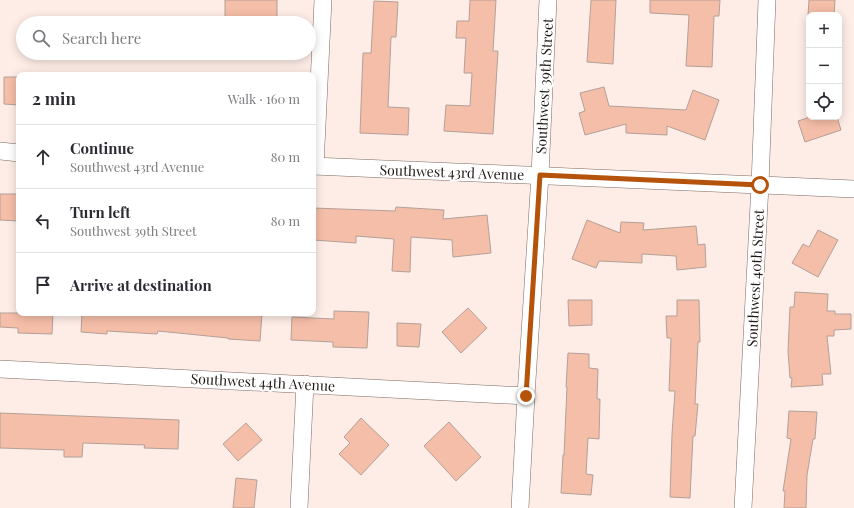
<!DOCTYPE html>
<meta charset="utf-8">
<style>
:root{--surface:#fff;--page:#f2f2f3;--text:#2b2b33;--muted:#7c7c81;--line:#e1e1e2}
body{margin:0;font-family:"Playfair Display",serif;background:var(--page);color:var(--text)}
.controls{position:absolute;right:12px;top:12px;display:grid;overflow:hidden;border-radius:8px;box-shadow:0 2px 10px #0003}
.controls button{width:36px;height:36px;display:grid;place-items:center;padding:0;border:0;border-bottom:1px solid var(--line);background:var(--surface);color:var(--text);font:20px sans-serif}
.stop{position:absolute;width:12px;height:12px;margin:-9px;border:3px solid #b45309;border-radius:50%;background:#fff}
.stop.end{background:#b45309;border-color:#fff;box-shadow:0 1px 4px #0008}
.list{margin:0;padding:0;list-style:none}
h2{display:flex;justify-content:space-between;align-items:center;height:52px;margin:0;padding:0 16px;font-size:17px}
h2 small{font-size:13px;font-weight:400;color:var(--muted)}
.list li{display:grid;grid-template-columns:26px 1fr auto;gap:12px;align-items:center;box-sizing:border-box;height:64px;padding:0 16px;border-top:1px solid var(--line)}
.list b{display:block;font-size:15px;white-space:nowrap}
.list p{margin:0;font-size:13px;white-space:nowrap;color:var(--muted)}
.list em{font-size:13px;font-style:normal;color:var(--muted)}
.icon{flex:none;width:22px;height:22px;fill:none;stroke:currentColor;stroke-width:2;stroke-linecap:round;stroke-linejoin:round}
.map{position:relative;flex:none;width:854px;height:508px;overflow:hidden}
.search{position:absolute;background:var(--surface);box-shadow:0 2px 10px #0003;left:16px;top:16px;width:300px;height:44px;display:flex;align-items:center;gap:10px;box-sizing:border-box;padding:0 14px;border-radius:22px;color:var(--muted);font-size:15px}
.panel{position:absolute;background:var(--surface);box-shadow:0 2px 10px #0003;left:16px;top:72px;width:300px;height:244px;border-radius:8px}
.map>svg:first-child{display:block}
</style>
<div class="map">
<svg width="854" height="508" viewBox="0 0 854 508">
<rect width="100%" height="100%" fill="#feede7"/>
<g fill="#f5bea8" stroke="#b3a098">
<rect x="225" y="0" width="52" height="23"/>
<path d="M470 0H496L493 51H498L493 134 444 131 446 105 470 106 472 73H464L466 38H456L457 21H469Z"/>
<path d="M591 0H616L613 64 587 62Z"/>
<path d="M650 0H720L719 16H714L712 67 686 66 689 15 650 13Z"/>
<path d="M809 0H835L834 15H808Z"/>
<path d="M374 1 398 2 396 37H391L388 107 409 108 408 135 360 133 363 53H371Z"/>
<path d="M4 77H19V105L4 104Z"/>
<path d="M604 87 609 106 686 110 693 90 719 100 705 140 667 126V135L626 133V124L585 135 579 113 585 111 580 93Z"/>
<path d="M810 117H837L841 130 805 142 798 121Z"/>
<path d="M0 194H19L18 221 0 220Z"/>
<path d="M396 207 444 210 443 219 487 215 491 253 453 257 452 240 411 237 410 272 392 271 394 239 356 236V243L313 240V208L395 211Z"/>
<path d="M587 220 620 233 621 222 644 223 643 230 696 226 698 245 705 244 706 267 677 270 676 256 642 254V263L599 261 596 268 572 259Z"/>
<path d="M818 230 838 240 818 277 792 263 803 244 809 247Z"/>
<path d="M795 292 828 294 827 311H835V314H851V329L834 330V336H827L831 374H822L823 385 791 387 792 378H790L788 351 790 307H794Z"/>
<path d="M568 300H592V325L569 326Z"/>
<path d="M677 300H699L700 342H698L695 404H698L695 436H693L690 498 670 497 672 434 675 391H669L671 338H667L666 316H677Z"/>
<path d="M468 308 487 328 461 353 442 332Z"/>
<path d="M334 311 369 312 367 348 333 347V342L291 340 292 317 334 319Z"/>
<path d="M0 313H53L52 334 18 333V328L0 327Z"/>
<path d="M82 313H262L260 341 228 339V338L158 331 157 334 107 331V334L81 332Z"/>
<path d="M397 323 421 324 419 347 397 346Z"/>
<path d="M568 353 589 354V368L598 369 597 399H600L599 439 588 438 586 474 593 475 591 495 561 493 563 455H564L567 387H566Z"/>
<path d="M789 411 817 412 815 439H813L807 475 806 508H784L785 491H783L791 439 787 438Z"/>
<path d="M0 413 179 420 178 449 144 448 145 445 83 443 82 457H64V450L0 448Z"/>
<path d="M361 418 389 445 361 475 339 454 350 443 344 437Z"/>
<path d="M449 422 481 457 456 481 424 446Z"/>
<path d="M246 423 262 440 238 461 223 444Z"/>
<path d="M236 478 257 480 254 508H233Z"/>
</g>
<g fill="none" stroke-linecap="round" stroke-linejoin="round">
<g stroke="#7c6a63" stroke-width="18">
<g id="street">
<path d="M0 151 19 153"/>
<path d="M313 166 854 189"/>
<path d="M315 166 323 0"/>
<path d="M0 369 526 396"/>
<path d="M299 508 305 384"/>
<path d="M520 508 526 396 540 175 548 0"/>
<path d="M743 508 760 185 767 0"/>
</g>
</g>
<use href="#street" stroke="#fff" stroke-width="17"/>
</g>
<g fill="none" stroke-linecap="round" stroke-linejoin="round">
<path stroke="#b45309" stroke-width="5" d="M526 396 540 175 760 185"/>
</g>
<g text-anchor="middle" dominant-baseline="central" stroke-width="4" stroke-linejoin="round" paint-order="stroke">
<g font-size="14" fill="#1e1714" stroke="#fff">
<text transform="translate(544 86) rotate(-87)">Southwest 39th Street</text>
<text transform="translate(452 172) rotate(2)">Southwest 43rd Avenue</text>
<text transform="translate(755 278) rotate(-87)">Southwest 40th Street</text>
<text transform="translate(263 382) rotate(3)">Southwest 44th Avenue</text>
</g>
</g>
</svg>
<div class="controls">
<button>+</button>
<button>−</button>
<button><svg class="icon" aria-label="locate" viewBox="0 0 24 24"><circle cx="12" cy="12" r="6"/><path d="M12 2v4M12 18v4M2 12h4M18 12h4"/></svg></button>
</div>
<div class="stop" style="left:760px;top:185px"></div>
<div class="stop end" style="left:526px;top:396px"></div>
<div class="search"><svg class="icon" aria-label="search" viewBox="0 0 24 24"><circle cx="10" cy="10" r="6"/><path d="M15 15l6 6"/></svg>Search here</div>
<section class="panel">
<h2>2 min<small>Walk · 160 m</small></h2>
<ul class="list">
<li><svg class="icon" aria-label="ahead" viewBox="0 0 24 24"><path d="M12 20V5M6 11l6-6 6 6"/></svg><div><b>Continue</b><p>Southwest 43rd Avenue</p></div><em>80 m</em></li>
<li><svg class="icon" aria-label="left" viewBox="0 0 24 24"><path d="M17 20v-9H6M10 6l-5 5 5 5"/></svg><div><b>Turn left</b><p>Southwest 39th Street</p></div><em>80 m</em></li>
<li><svg class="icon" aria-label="arrive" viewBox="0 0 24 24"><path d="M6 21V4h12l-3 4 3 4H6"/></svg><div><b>Arrive at destination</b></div></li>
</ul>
</section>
</div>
